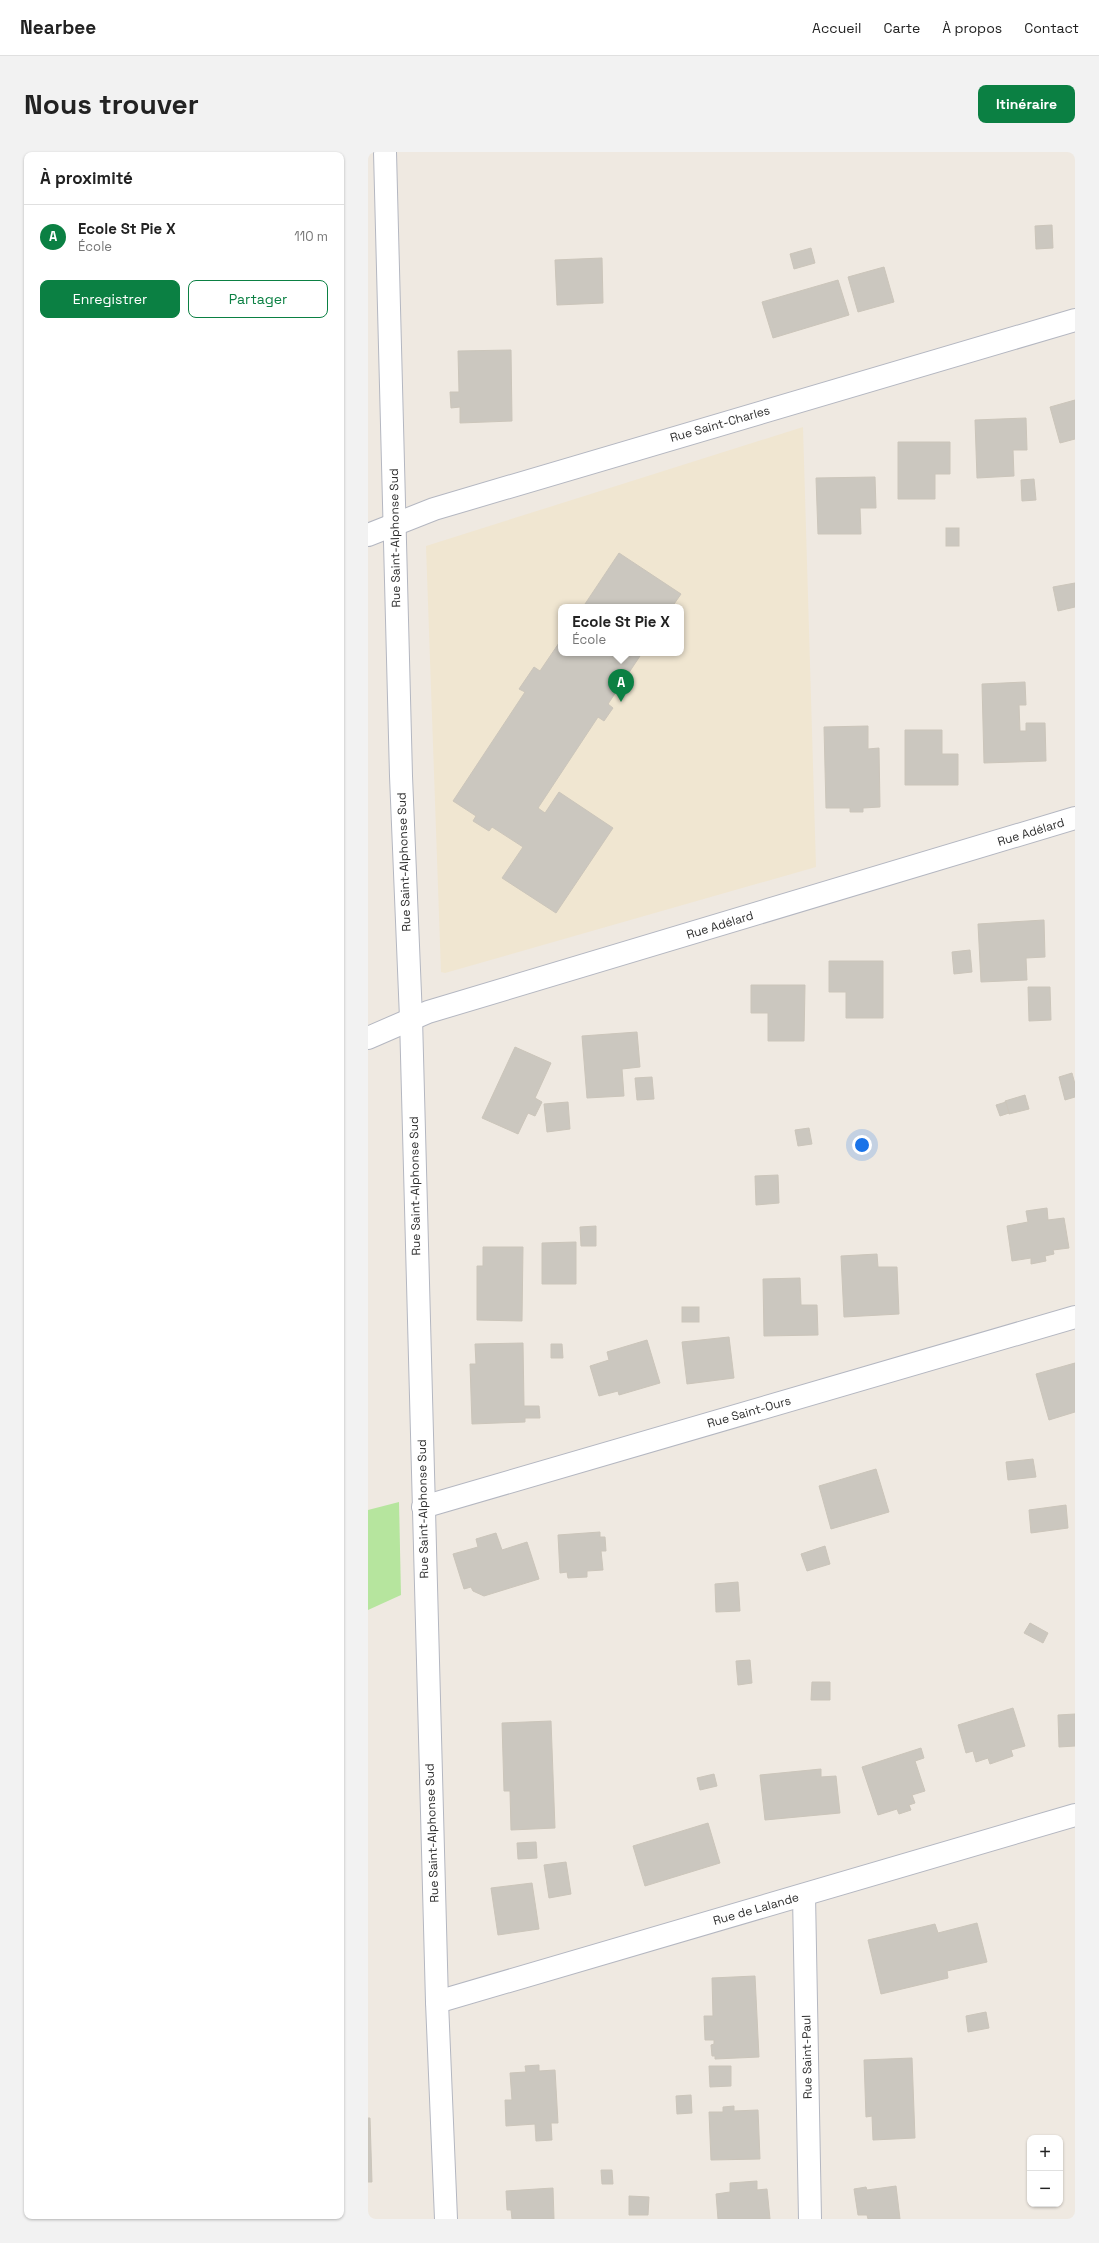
<!DOCTYPE html>
<html lang="fr">
<meta charset="utf-8">
<style>
:root{--surface:#fff;--page:#f2f2f2;--text:#222;--muted:#767676;--line:#e0e0e0;--accent:#0b8043}
body{margin:0;font-family:"Space Grotesk",sans-serif;background:var(--page);color:var(--text)}
.controls{position:absolute;right:12px;bottom:12px;display:grid;overflow:hidden;border-radius:8px;box-shadow:0 1px 3px #0004}
.controls button{width:36px;height:36px;display:grid;place-items:center;padding:0;border:0;border-bottom:1px solid var(--line);background:var(--surface);color:var(--text);font:20px sans-serif}
.you{position:absolute;left:494px;top:993px;width:14px;height:14px;margin:-10px;border:3px solid #fff;border-radius:50%;background:#1a73e8;box-shadow:0 0 0 6px #1a73e833}
.badge{display:grid;place-items:center;width:26px;height:26px;border-radius:50%;background:var(--accent);color:#fff;font-size:13px;font-weight:700}
.pin{position:absolute;translate:-50% -33px;filter:drop-shadow(0 1px 2px #0008)}
.pin::after{content:'';position:absolute;top:21px;width:14px;height:12px;background:inherit;clip-path:polygon(0 0,100% 0,50% 100%)}
.popup{position:absolute;left:190px;top:452px;width:126px;height:52px;box-sizing:border-box;display:grid;place-content:center;border-radius:8px;background:var(--surface);filter:drop-shadow(0 1px 3px #0005);font-size:13px;white-space:nowrap;color:var(--muted)}
.popup b{font-size:15px;color:var(--text)}
.popup::after{content:'';position:absolute;left:50%;top:100%;margin-left:-8px;border:8px solid transparent;border-top-color:var(--surface)}
.list{margin:0;padding:0;list-style:none}
h2{display:flex;justify-content:space-between;align-items:center;height:52px;margin:0;padding:0 16px;font-size:17px}
h2 small{font-size:13px;font-weight:400;color:var(--muted)}
.list li{display:grid;grid-template-columns:26px 1fr auto;gap:12px;align-items:center;box-sizing:border-box;height:64px;padding:0 16px;border-top:1px solid var(--line)}
.list b{display:block;font-size:15px;white-space:nowrap}
.list p{margin:0;font-size:13px;white-space:nowrap;color:var(--muted)}
.list em{font-size:13px;font-style:normal;color:var(--muted)}
.actions{display:flex;gap:8px;padding:12px 16px}
.actions a{flex:1;padding:9px 0;border:1px solid var(--accent);border-radius:8px;text-align:center;font-size:14px;color:var(--accent)}
.actions .main{background:var(--accent);color:#fff}
.map{position:relative;flex:none;width:707px;height:2067px;overflow:hidden;border-radius:8px}
header{display:flex;align-items:center;gap:24px;box-sizing:border-box;height:56px;padding:0 20px;background:var(--surface);border-bottom:1px solid var(--line)}
header strong{font-size:19px}
nav{display:flex;gap:22px;margin-inline-start:auto;font-size:14px}
.intro{display:flex;align-items:center;justify-content:space-between;box-sizing:border-box;height:96px;padding:0 24px}
h1{margin:0;font-size:28px}
.button{padding:10px 18px;border-radius:8px;background:var(--accent);color:#fff;font-size:14px;font-weight:700}
main{display:flex;gap:24px;padding:0 24px}
aside{flex:1;background:var(--surface);border-radius:8px;box-shadow:0 1px 3px #0004}
.map>svg:first-child{display:block}
</style>
<header>
<strong>Nearbee</strong>
<nav><a>Accueil</a><a>Carte</a><a>À propos</a><a>Contact</a></nav>
</header>
<div class="intro"><h1>Nous trouver</h1><a class="button">Itinéraire</a></div>
<main>
<aside>
<h2>À proximité<small></small></h2>
<ul class="list">
<li><span class="badge">A</span><div><b>Ecole St Pie X</b><p>École</p></div><em>110 m</em></li>
</ul>
<div class="actions"><a class="main">Enregistrer</a><a>Partager</a></div>
</aside>
<div class="map">
<svg width="707" height="2067" viewBox="0 0 707 2067">
<rect width="100%" height="100%" fill="#efe9e1"/>
<path fill="#f0e6d1" fill-rule="evenodd" d="M435 275 448 715 77 821 73 820 58 394ZM193 455H313V501H193Z"/>
<path fill="#b6e59e" d="M31 1350 33 1443 0 1458V1358Z"/>
<g fill="#cbc7bf" stroke="#cbc5ba">
<path d="M684 73 685 96 668 97 667 74Z"/>
<path d="M443 96 447 111 426 117 422 102Z"/>
<path d="M234 106 235 151 189 153 187 108Z"/>
<path d="M516 115 526 150 490 160 480 125Z"/>
<path d="M470 128 481 163 405 186 394 150Z"/>
<path d="M143 198 144 269 92 271V255L83 256 82 240H91L90 199Z"/>
<path d="M707 248V287L692 291 682 255Z"/>
<path d="M658 266 659 298H645L646 324 609 326 607 268Z"/>
<path d="M530 290H582V322H567V347H530Z"/>
<path d="M507 325 508 356H492L493 382H450L448 326Z"/>
<path d="M666 327 668 348 654 349 653 328Z"/>
<rect x="578" y="376" width="13" height="18"/>
<path d="M251 401 313 442 304 455H215Z"/>
<path d="M707 431V455L690 459 685 435Z"/>
<path d="M193 488V501H274L240 552 245 556 236 569 230 565 170 656 177 661 191 640 245 676 188 761 134 726 155 695 124 675 121 679 105 669 108 664 85 649 157 540 151 537 166 515 172 519Z"/>
<path d="M657 530 658 553H651L652 579H658V571H677L678 609 616 611 614 532Z"/>
<path d="M500 574V597L511 596 512 655 495 656V660H482V656H458L456 575Z"/>
<path d="M537 578H574V602H590V633H537Z"/>
<path d="M676 768 677 805 658 806 659 828 613 830 610 772Z"/>
<path d="M602 798 604 820 586 822 584 800Z"/>
<path d="M461 809H515V866H478V840H461Z"/>
<path d="M383 833H437L436 889H400V861H383Z"/>
<path d="M660 835H682L683 868 661 869Z"/>
<path d="M269 880 272 915 254 917 256 944 219 946 214 884Z"/>
<path d="M147 895 183 911 167 946 174 950 167 964 160 961 150 982 114 966Z"/>
<path d="M704 921 707 932V945L697 948 691 925Z"/>
<path d="M284 925 286 947 269 948 267 926Z"/>
<path d="M657 943 661 957 641 962 637 949Z"/>
<path d="M200 950 202 977 179 980 176 952Z"/>
<path d="M638 950 641 961 632 964 628 953Z"/>
<path d="M441 976 444 992 430 994 427 978Z"/>
<path d="M410 1023 411 1051 388 1053 387 1024Z"/>
<path d="M679 1056 680 1068 696 1066 701 1096 685 1098 686 1102 677 1104 678 1109 663 1112V1106L644 1109 639 1074 660 1070 658 1059Z"/>
<path d="M228 1074V1094H213L212 1075Z"/>
<path d="M208 1090V1132H174V1091Z"/>
<path d="M115 1095H155L154 1169 109 1168V1114H115Z"/>
<path d="M509 1102 510 1115H529L531 1162 476 1165 473 1104Z"/>
<path d="M432 1126 433 1153H449L450 1183 396 1184 395 1127Z"/>
<rect x="314" y="1155" width="17" height="15"/>
<path d="M361 1185 366 1226 319 1232 314 1190Z"/>
<path d="M279 1188 292 1231 251 1243 250 1239 231 1244 222 1214 241 1208 239 1200Z"/>
<path d="M155 1191 156 1254H171L172 1266H157V1270L104 1272 102 1212H108L107 1192Z"/>
<path d="M183 1192H194L195 1206H183Z"/>
<path d="M707 1211V1260L681 1268 668 1222Z"/>
<path d="M665 1307 668 1325 640 1328 638 1310Z"/>
<path d="M508 1317 521 1360 463 1377 451 1334Z"/>
<path d="M698 1353 700 1376 663 1381 661 1358Z"/>
<path d="M232 1380V1385H237L238 1399H233L235 1418 219 1419V1425L200 1426 199 1420 192 1421 190 1383Z"/>
<path d="M128 1381 134 1398 159 1390 171 1427 116 1444 105 1439 103 1435 96 1437 85 1402 110 1395 108 1387Z"/>
<path d="M457 1394 462 1412 439 1419 433 1402Z"/>
<path d="M370 1430 372 1459 348 1460 347 1432Z"/>
<path d="M662 1471 680 1481 675 1491 656 1481Z"/>
<path d="M382 1508 384 1531 370 1533 368 1509Z"/>
<path d="M444 1530H462V1548H443Z"/>
<path d="M645 1556 657 1594 643 1598 645 1604 622 1612 620 1606 608 1610 605 1599 598 1601 590 1573Z"/>
<path d="M707 1562V1594L691 1595 690 1563Z"/>
<path d="M183 1569 187 1676 143 1678 142 1639H136L134 1571Z"/>
<path d="M553 1596 556 1606 547 1609 557 1639 544 1643 547 1651 541 1653 543 1658 531 1662 529 1657 510 1663 494 1615Z"/>
<path d="M453 1617V1625L468 1624 472 1661 397 1668 392 1623Z"/>
<path d="M346 1622 349 1634 332 1638 329 1626Z"/>
<path d="M340 1671 352 1711 277 1734 265 1694Z"/>
<path d="M168 1690 169 1706 150 1707 149 1691Z"/>
<path d="M198 1710 203 1742 181 1746 176 1713Z"/>
<path d="M164 1731 171 1777 130 1783 123 1736Z"/>
<path d="M609 1771 619 1810 579 1819 580 1826 513 1842 500 1788 567 1772 570 1781Z"/>
<path d="M387 1824 391 1905 347 1907V1904H344L343 1893 346 1892V1888H337L336 1864H345L344 1826Z"/>
<path d="M618 1860 621 1876 600 1880 598 1864Z"/>
<path d="M544 1906 547 1986 505 1988 504 1964 498 1965 496 1908Z"/>
<path d="M171 1913V1919L187 1918 190 1971H183L184 1988 168 1989 167 1972 138 1974 137 1948H144L142 1921 158 1920 157 1914Z"/>
<path d="M341 1914H363V1934L342 1935Z"/>
<path d="M323 1943 324 1961 309 1962 308 1944Z"/>
<path d="M366 1954V1959L390 1958 392 2007 343 2008 341 1960H355V1955Z"/>
<path d="M0 1966H2L4 2030H0Z"/>
<path d="M233 2018H244L245 2032H234Z"/>
<path d="M389 2029V2038L399 2037 402 2067H350L348 2042 362 2040V2031Z"/>
<path d="M528 2034 532 2067H500L499 2063H490L486 2037 498 2035 499 2038Z"/>
<path d="M185 2036 186 2067H144L143 2058H139L138 2039Z"/>
<path d="M261 2044 281 2045 280 2063H261Z"/>
</g>
<g fill="none" stroke-linecap="round" stroke-linejoin="round">
<g stroke="#b4b7c1" stroke-width="24">
<g id="street">
<path d="M17 0 33 624 43 866 69 1850 78 2067"/>
<path d="M0 383 66 357 707 168"/>
<path d="M0 886 60 860 707 666"/>
<path d="M55 1355 707 1165"/>
<path d="M436 1743 442 2067"/>
<path d="M69 1850 707 1663"/>
</g>
</g>
<use href="#street" stroke="#fff" stroke-width="22"/>
</g>
<g text-anchor="middle" dominant-baseline="central" stroke-width="3" stroke-linejoin="round" paint-order="stroke">
<g font-size="12" fill="#2e2e2e" stroke="#fff">
<text transform="translate(352 272) rotate(-16)">Rue Saint-Charles</text>
<text transform="translate(27 386) rotate(-91)">Rue Saint-Alphonse Sud</text>
<text transform="translate(663 680) rotate(-17)">Rue Adélard</text>
<text transform="translate(36 710) rotate(-92)">Rue Saint-Alphonse Sud</text>
<text transform="translate(352 773) rotate(-17)">Rue Adélard</text>
<text transform="translate(47 1034) rotate(-91)">Rue Saint-Alphonse Sud</text>
<text transform="translate(381 1260) rotate(-16)">Rue Saint-Ours</text>
<text transform="translate(55 1357) rotate(-91)">Rue Saint-Alphonse Sud</text>
<text transform="translate(64 1681) rotate(-92)">Rue Saint-Alphonse Sud</text>
<text transform="translate(388 1757) rotate(-16)">Rue de Lalande</text>
<text transform="translate(439 1905) rotate(-91)">Rue Saint-Paul</text>
</g>
</g>
</svg>
<div class="controls">
<button>+</button>
<button>−</button>
</div>
<div class="you"></div>
<div class="pin badge" style="left:253px;top:550px">A</div>
<div class="popup"><b>Ecole St Pie X</b>École</div>
</div>
</main>
